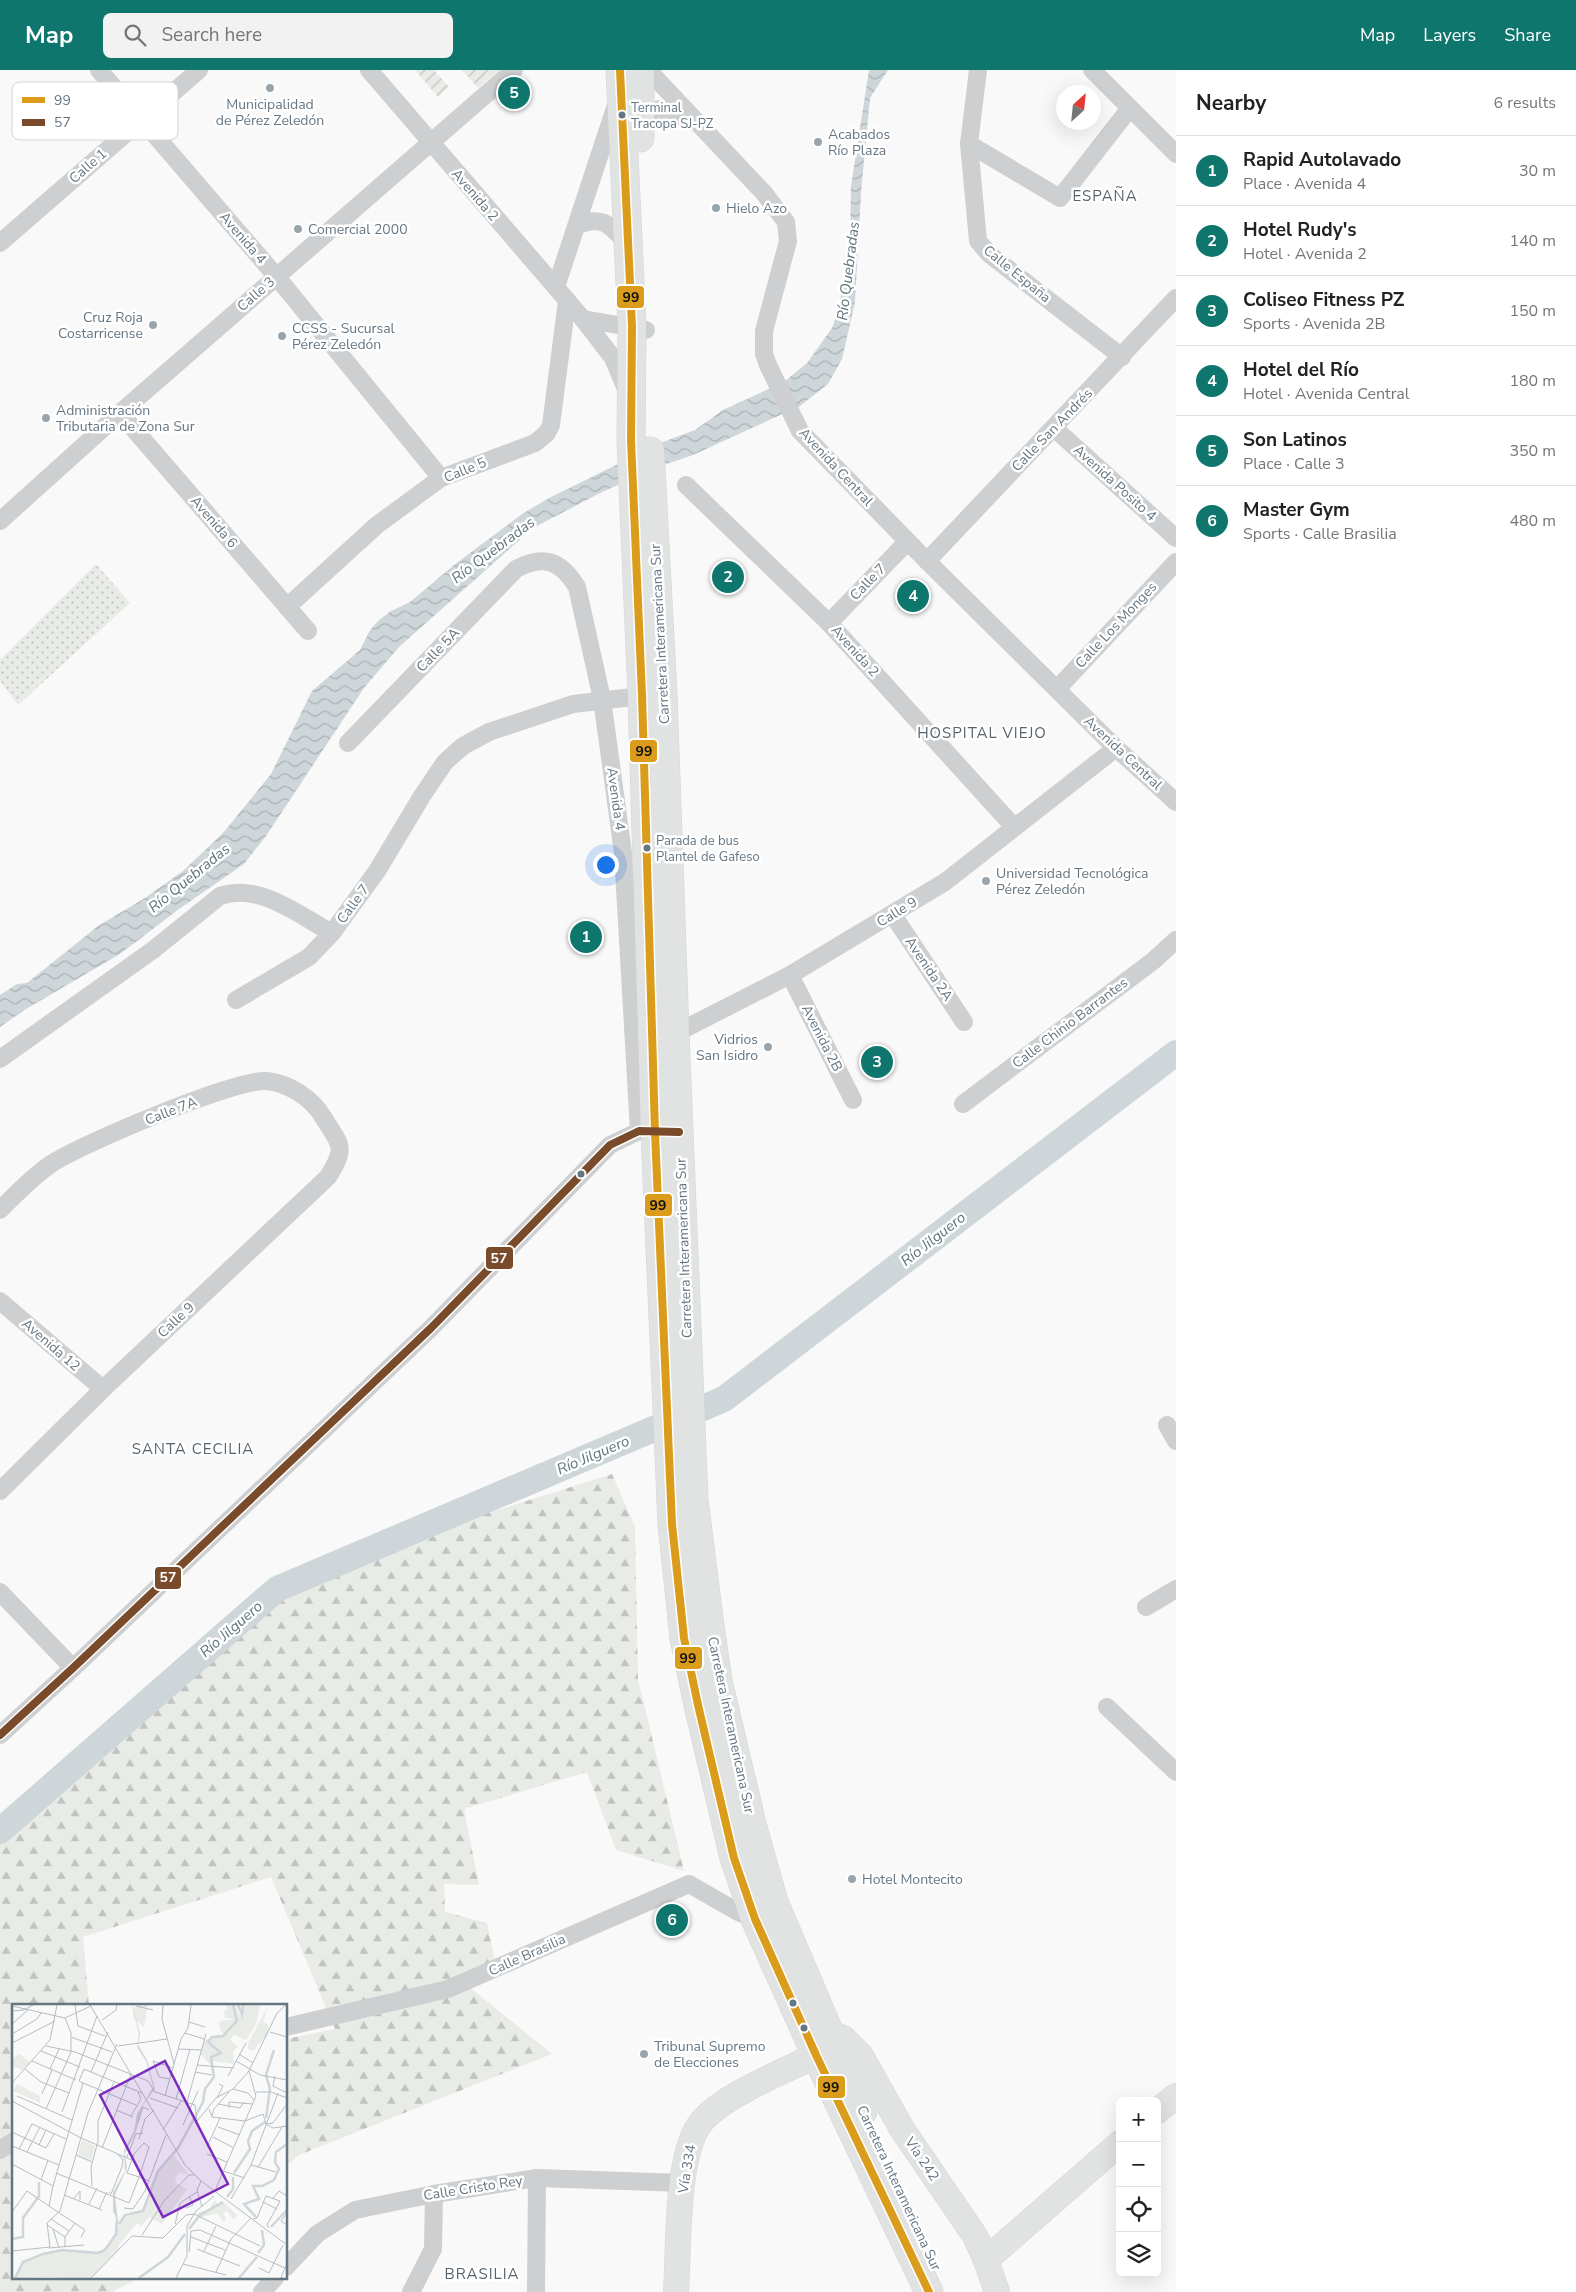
<!DOCTYPE html>
<meta charset="utf-8">
<style>
:root{--surface:#fff;--page:#f2f2f2;--text:#222;--muted:#767676;--line:#e0e0e0;--accent:#0f766e}
body{margin:0;font-family:"Nunito Sans",sans-serif;background:var(--page);color:var(--text)}
.controls{position:absolute;right:15px;bottom:15px;display:grid;overflow:hidden;border-radius:8px;box-shadow:0 5px 20px #0002}
.controls button{width:45px;height:45px;display:grid;place-items:center;padding:0;border:0;border-bottom:1px solid var(--line);background:var(--surface);color:var(--text);font:25px sans-serif}
.compass{position:absolute;left:1056px;top:15px;width:45px;height:45px;border-radius:50%;background:var(--surface);box-shadow:0 5px 20px #0002;rotate:27deg}
.you{position:absolute;left:605px;top:794px;width:18px;height:18px;margin:-12px;border:4px solid #fff;border-radius:50%;background:#1a73e8;box-shadow:0 0 0 8px #1a73e833}
.badge{display:grid;place-items:center;width:32px;height:32px;border-radius:50%;background:var(--accent);color:#fff;font-size:16px;font-weight:700}
.pin{position:absolute;translate:-50% -50%;border:2px solid #fff;box-shadow:0 1px 5px #0006}
.list{margin:0;padding:0;list-style:none}
h2{display:flex;justify-content:space-between;align-items:center;height:65px;margin:0;padding:0 20px;font-size:21px}
h2 small{font-size:16px;font-weight:400;color:var(--muted)}
.list li{display:grid;grid-template-columns:32px 1fr auto;gap:15px;align-items:center;box-sizing:border-box;height:70px;padding:0 20px;border-top:1px solid var(--line)}
.list b{display:block;font-size:19px;white-space:nowrap}
.list p{margin:0;font-size:16px;white-space:nowrap;color:var(--muted)}
.list em{font-size:16px;font-style:normal;color:var(--muted)}
.icon{flex:none;width:28px;height:28px;fill:none;stroke:currentColor;stroke-width:2;stroke-linecap:round;stroke-linejoin:round}
.map{position:relative;flex:none;width:1176px;height:2222px;overflow:hidden}
header{display:flex;align-items:center;gap:30px;box-sizing:border-box;height:70px;padding:0 25px;background:var(--accent);color:#fff}
header strong{font-size:24px}
nav{display:flex;gap:28px;margin-inline-start:auto;font-size:18px}
.search{width:350px;height:45px;background:var(--page);display:flex;align-items:center;gap:12px;box-sizing:border-box;padding:0 18px;border-radius:8px;color:var(--muted);font-size:19px}
main{display:flex}
aside{flex:1;background:var(--surface)}
.map>svg:first-child{display:block}
</style>
<header>
<strong>Map</strong>
<div class="search"><svg class="icon" aria-label="search" viewBox="0 0 24 24"><circle cx="10" cy="10" r="6"/><path d="M15 15l6 6"/></svg>Search here</div>
<nav><a>Map</a><a>Layers</a><a>Share</a></nav>
</header>
<main>
<div class="map">
<svg width="1176" height="2222" viewBox="0 0 1176 2222">
<defs>
<pattern id="grass-dots" width="8" height="8" patternUnits="userSpaceOnUse" patternTransform="scale(1.25)"><rect width="8" height="8" fill="#e8ebe6"/><path d="M2 2h.1M6 6h.1" fill="none" stroke="#c0c3c0" stroke-width="1.8" stroke-linecap="round"/></pattern>
<pattern id="forest-firs" width="22" height="20" patternUnits="userSpaceOnUse" patternTransform="scale(1.25)"><rect width="22" height="20" fill="#e8ebe6"/><path d="M5 1l3.5 6h-7zM16 11l3.5 6h-7z" fill="#c0c3c0"/></pattern>
<pattern id="garden-furrows" width="10" height="10" patternUnits="userSpaceOnUse" patternTransform="scale(1.25)"><rect width="10" height="10" fill="#e8ebe6"/><path d="M-1 1l2-2M0 10L10 0M9 11l2-2" fill="none" stroke="#c0c3c0"/></pattern>
<pattern id="water-waves" width="16" height="10" patternUnits="userSpaceOnUse" patternTransform="scale(1.25)"><rect width="16" height="10" fill="#ced6d9"/><path d="M0 5q4-4 8 0t8 0" fill="none" stroke="#abb2b5"/></pattern>
</defs>
<rect width="100%" height="100%" fill="#f9f9f9"/>
<path fill="url(#grass-dots)" d="M96 494 130 533 18 635 0 611V590Z"/>
<path fill="url(#forest-firs)" d="M612 1404 635 1457 638 1609 684 1801 616 1780 587 1702 464 1739 479 1815 444 1814 445 1842 487 1853 495 1891 457 1907 552 1984 299 2085 286 2096V1969L335 1959 271 1807 83 1867 89 1936H14V2208H139L112 2222H0V1761L277 1519 362 1483Z"/>
<g fill="url(#garden-furrows)">
<path d="M415 0H434L449 17 438 27Z"/>
<path d="M462 0H499L478 18Z"/>
</g>
<path fill="url(#water-waves)" d="M869 0H888L870 28 861 123 855 232 842 289 828 314 800 336 693 385 655 398 600 423 533 458 399 577 364 618 266 766 244 794 179 839 120 884 26 939 0 957V925L17 914 27 913 98 856 145 828 183 801 223 763 271 704 312 621 360 580 370 560 379 550 391 541 410 532 454 495 522 444 549 428 663 372 695 360 723 340 784 312 807 293 832 258 838 241 850 177 851 116Z"/>
<g fill="none" stroke-linecap="round" stroke-linejoin="round">
<path stroke="#ced6d9" stroke-width="26" d="M0 1761 277 1519 724 1329 1176 983"/>
<g stroke="#d5d6d7" stroke-width="26">
<g id="secondary">
<path d="M829 1963 843 1968 861 1986 902 2059 975 2166 986 2190 997 2222"/>
<path d="M1157 2041 1176 2026"/>
<path d="M986 2190 1120 2073"/>
<path d="M676 2222C679 2180 675 2080 703 2050 726 2024 784 2002 816 1985"/>
</g>
</g>
<g stroke="#d5d6d6" stroke-width="29">
<g id="highway">
<path d="M620 0 632 256 631 370 642 625 655 1062 672 1454 684 1568 698 1635 734 1788 755 1849 816 1985 929 2222"/>
<path d="M640 0V68"/>
<path d="M650 381 663 625 675 963 694 1430 710 1556 718 1611 753 1758 774 1832 863 2041"/>
</g>
</g>
<g stroke="#cecfd0" stroke-width="18">
<path d="M99 0 276 206 441 408"/>
<path d="M369 0 583 249 613 288 626 319"/>
<path d="M648 0 764 123 786 152 788 171 764 261V284L768 295 800 361 927 491 1116 678 1176 732"/>
<path d="M978 0 969 74 978 171 989 184 1122 287"/>
<path d="M1092 0 1176 84"/>
<path d="M644 60 649 43 659 39 693 50"/>
<path d="M969 74 1060 128 1130 38"/>
<path d="M578 155C602 145 610 155 627 173"/>
<path d="M0 173 199 0"/>
<path d="M556 217 616 35"/>
<path d="M583 249 646 260"/>
<path d="M120 343 308 561"/>
<path d="M1054 358 1176 468"/>
<path d="M686 415 829 553 1014 757"/>
<path d="M0 451 120 343 514 0"/>
<path d="M927 491 1176 228"/>
<path d="M287 537 377 455 441 408 535 373 547 363 551 355 567 231"/>
<path d="M829 553 907 472"/>
<path d="M1057 619 1176 492"/>
<path d="M348 673 516 499C544 484 561 491 577 517L602 629 623 783 639 1061"/>
<path d="M893 845 964 952"/>
<path d="M790 905 853 1030"/>
<path d="M236 930 309 887 332 863 377 801 422 726 445 692 463 676 489 662 573 634 650 625"/>
<path d="M666 963H675L690 956 790 905 945 812 1116 678"/>
<path d="M0 989 153 880 220 826C258 812 299 845 332 863"/>
<path d="M963 1034 1153 891 1176 870"/>
<path d="M0 1140C16 1124 32 1107 51 1094 79 1075 237 1008 267 1011 288 1013 312 1028 323 1047 341 1076 347 1076 328 1107L103 1319 0 1421"/>
<path d="M0 1231 103 1319"/>
<path d="M1167 1355 1176 1371"/>
<path d="M0 1522 73 1598"/>
<path d="M1146 1537 1176 1519"/>
<path d="M1107 1637 1176 1702"/>
<path d="M0 1665 73 1598 431 1258 610 1075 639 1061 655 1062"/>
<path d="M286 1957 448 1919 689 1814 738 1842 755 1849"/>
<path d="M0 2080 14 2071"/>
<path d="M286 2197 317 2164 355 2140 434 2124 537 2108 683 2113"/>
<path d="M262 2222 275 2208"/>
<path d="M411 2222 433 2179 434 2124"/>
<path d="M536 2222 537 2108"/>
</g>
<use href="#secondary" stroke="#e1e2e2" stroke-width="25"/>
<use href="#highway" stroke="#e1e2e2" stroke-width="28"/>
<g stroke="#fff" stroke-width="11">
<path id="bus-1" d="M620 0 632 256 631 370 642 625 655 1062 672 1454 684 1568 698 1635 734 1788 755 1849 816 1985 929 2222"/>
</g>
<g stroke="#fff" stroke-width="11">
<path id="bus-2" d="M0 1665 73 1598 431 1258 610 1075 639 1061 679 1062"/>
</g>
<use href="#bus-1" stroke="#da9c1a" stroke-width="8"/>
<use href="#bus-2" stroke="#7a4b2a" stroke-width="8"/>
</g>
<g fill="#99a4ac" stroke="#fff" stroke-width="2">
<circle cx="270" cy="18" r="5"/>
<circle cx="818" cy="72" r="5"/>
<circle cx="716" cy="138" r="5"/>
<circle cx="298" cy="159" r="5"/>
<circle cx="153" cy="255" r="5"/>
<circle cx="282" cy="266" r="5"/>
<circle cx="46" cy="348" r="5"/>
<circle cx="986" cy="811" r="5"/>
<circle cx="768" cy="977" r="5"/>
<circle cx="852" cy="1809" r="5"/>
<circle cx="644" cy="1984" r="5"/>
</g>
<g fill="#657683" stroke="#fff" stroke-width="2">
<circle cx="622" cy="45" r="4.5"/>
<circle cx="647" cy="778" r="4.5"/>
<circle cx="581" cy="1104" r="4.5"/>
<circle cx="793" cy="1933" r="4.5"/>
<circle cx="804" cy="1958" r="4.5"/>
</g>
<g text-anchor="middle" dominant-baseline="central" stroke-width="5" stroke-linejoin="round" paint-order="stroke">
<g font-size="13" fill="#657683" stroke="#fff" text-anchor="start">
<text x="631" y="38">Terminal<tspan x="631" dy="16">Tracopa SJ-PZ</tspan></text>
<text x="656" y="771">Parada de bus<tspan x="656" dy="16">Plantel de Gafeso</tspan></text>
</g>
<g font-size="14" fill="#657683" stroke="#fff" text-anchor="start">
<text x="270" y="34" text-anchor="middle">Municipalidad<tspan x="270" dy="16">de Pérez Zeledón</tspan></text>
<text x="828" y="64">Acabados<tspan x="828" dy="16">Río Plaza</tspan></text>
<text x="726" y="138">Hielo Azo</text>
<text x="308" y="159">Comercial 2000</text>
<text x="143" y="247" text-anchor="end">Cruz Roja<tspan x="143" dy="16">Costarricense</tspan></text>
<text x="292" y="258">CCSS - Sucursal<tspan x="292" dy="16">Pérez Zeledón</tspan></text>
<text x="56" y="340">Administración<tspan x="56" dy="16">Tributaria de Zona Sur</tspan></text>
<text x="996" y="803">Universidad Tecnológica<tspan x="996" dy="16">Pérez Zeledón</tspan></text>
<text x="758" y="969" text-anchor="end">Vidrios<tspan x="758" dy="16">San Isidro</tspan></text>
<text x="862" y="1809">Hotel Montecito</text>
<text x="654" y="1976">Tribunal Supremo<tspan x="654" dy="16">de Elecciones</tspan></text>
</g>
<g font-size="14" fill="#657683" stroke="#fff">
<text transform="translate(88 96) rotate(-41)">Calle 1</text>
<text transform="translate(475 125) rotate(49)">Avenida 2</text>
<text transform="translate(243 168) rotate(49)">Avenida 4</text>
<text transform="translate(1017 204) rotate(39)">Calle España</text>
<text transform="translate(256 224) rotate(-41)">Calle 3</text>
<text transform="translate(1052 360) rotate(-46)">Calle San Andrés</text>
<text transform="translate(836 397) rotate(47)">Avenida Central</text>
<text transform="translate(465 400) rotate(-22)">Calle 5</text>
<text transform="translate(1115 413) rotate(42)">Avenida Posito 4</text>
<text transform="translate(214 452) rotate(49)">Avenida 6</text>
<text transform="translate(868 512) rotate(-46)">Calle 7</text>
<text transform="translate(1116 555) rotate(-47)">Calle Los Monges</text>
<text transform="translate(660 564) rotate(-93)">Carretera Interamericana Sur</text>
<text transform="translate(438 580) rotate(-46)">Calle 5A</text>
<text transform="translate(855 581) rotate(48)">Avenida 2</text>
<text transform="translate(1123 683) rotate(43)">Avenida Central</text>
<text transform="translate(616 729) rotate(82)">Avenida 4</text>
<text transform="translate(353 834) rotate(-54)">Calle 7</text>
<text transform="translate(897 842) rotate(-31)">Calle 9</text>
<text transform="translate(929 899) rotate(56)">Avenida 2A</text>
<text transform="translate(1070 953) rotate(-37)">Calle Chinio Barrantes</text>
<text transform="translate(822 968) rotate(63)">Avenida 2B</text>
<text transform="translate(171 1041) rotate(-21)">Calle 7A</text>
<text transform="translate(684 1178) rotate(-92)">Carretera Interamericana Sur</text>
<text transform="translate(176 1250) rotate(-43)">Calle 9</text>
<text transform="translate(51 1275) rotate(41)">Avenida 12</text>
<text transform="translate(731 1655) rotate(78)">Carretera Interamericana Sur</text>
<text transform="translate(527 1885) rotate(-24)">Calle Brasilia</text>
<text transform="translate(922 2089) rotate(56)">Vía 242</text>
<text transform="translate(687 2099) rotate(-81)">Vía 334</text>
<text transform="translate(473 2118) rotate(-9)">Calle Cristo Rey</text>
<text transform="translate(899 2118) rotate(65)">Carretera Interamericana Sur</text>
</g>
<g font-size="15" letter-spacing="1" fill="#57646e" stroke="#fff">
<text x="1105" y="126">ESPAÑA</text>
<text x="982" y="663">HOSPITAL VIEJO</text>
<text x="193" y="1379">SANTA CECILIA</text>
<text x="482" y="2204">BRASILIA</text>
</g>
<g font-size="15" font-style="italic" fill="#60757c" stroke="#fff">
<text transform="translate(848 201) rotate(-83)">Río Quebradas</text>
<text transform="translate(493 480) rotate(-37)">Río Quebradas</text>
<text transform="translate(189 808) rotate(-39)">Río Quebradas</text>
<text transform="translate(933 1169) rotate(-38)">Río Jilguero</text>
<text transform="translate(593 1385) rotate(-23)">Río Jilguero</text>
<text transform="translate(231 1559) rotate(-41)">Río Jilguero</text>
</g>
</g>
<g transform="translate(12 1934)">
<rect width="275" height="275" fill="#f9f9f9"/>
<path d="M5 80 28 92V99L1 87Z" fill="#e8ebe6"/>
<path d="M120 1 123 4 126 1H136L132 23 122 15ZM208 1H224L227 10 231 9 229 1H248L244 20 234 36 222 31 218 36 226 42 221 48 222 60 201 57 199 61 188 50 192 36 212 31 207 23 208 17 223 15 213 14 212 7 215 6V2ZM257 1 251 18 256 21V30L241 47 236 45V39ZM162 151 177 171 168 168 163 174 164 179 175 185 150 220 137 213 129 222 125 219 106 242 108 245 78 274H45L64 255 66 247 86 249 98 241 110 214 131 207 146 167ZM203 196 206 201 210 197 226 212 221 215 215 207 211 209 214 215 212 218 205 209 187 214 185 209 197 205Z" fill="#e8ebe6"/>
<path d="M7 50 18 58 10 66 3 63 0 66V55Z" fill="#e8ebe6"/>
<path d="M50 246 66 247V252L46 273 3 274 7 263 16 255Z" fill="#e8ebe6"/>
<path d="M70 136 83 142 79 156 66 151ZM24 266a6 6 0 1 1 12 0a6 6 0 1 1-12 0Z" fill="#e8ebe6"/>
<path d="M120 1 128 30 126 41 135 56 143 85 131 101 124 128 113 149 115 164 103 191 106 218 101 207V188L113 167 112 146 122 127 125 110 141 83 134 57 125 43 127 30Z" fill="#ced6d9"/>
<path fill="none" stroke="#ced6d9" stroke-width="2.5" d="M226 1 230 10 231 1M254 114 258 85 254 71 262 46M222 169 238 145 236 137 240 127 253 118M215 193 221 185V173M244 213 232 200 247 195 241 182H250L262 176 267 165 263 158 264 148 275 140M107 220 113 211 131 207 146 167 166 144 191 98 193 85 202 73 199 53 209 49 196 38 200 33 211 32 225 17 221 1M259 223 275 206M177 225 188 211 211 198M0 235 11 233V214L27 192V178M246 249 252 241 250 226M3 274 11 258 31 250 50 246 86 249 93 246 104 230 105 215M127 274 156 253 173 230M227 274 245 253"/>
<path fill="none" stroke="#b5bdc3" stroke-width="1" d="M63 1 66 22 93 32M78 1 173 161 189 177 275 241M151 1 150 15 162 60M0 2 53 14 79 2M124 2 141 6M0 7 12 6 21 1M90 16 104 6 105 1M177 18 193 23M0 20 16 6M258 28 275 33M173 29 192 35M0 30 25 15 29 9M59 33 100 48M0 39 43 17M34 42 63 48 136 77 143 88 183 101 185 117 204 94 221 85 237 67M106 42 155 35M167 45 189 46M29 47 68 63M227 50 241 59M20 57 64 76M224 57 248 71 275 76M185 61 222 64M13 65 29 78 57 89M38 65 47 45M79 68 130 89M183 68 200 71M216 72 234 39M263 72 261 82 275 89M158 75 147 73 141 57 161 64M0 79 38 36 45 1M71 79 124 101M221 85 236 89 242 96M244 88H259L275 94M30 90 40 66M5 92 60 116M153 92 169 35 176 24 179 1M138 94 166 104M205 94 211 82 207 80M164 95 178 45M0 97 69 134 120 156M175 98 194 30M206 100 228 104 232 98M217 104V98L241 100M34 105 59 48V29L53 14M197 105 200 113 233 117 251 110 254 120 261 124 275 122M104 106 121 113M50 108 85 12M119 112 129 95 126 88M200 112 202 105 217 88M126 118 131 103 137 106M255 120 261 119 275 100M171 121 186 87M206 123 228 131M151 126 169 97M0 128 34 144 42 130M201 133 222 144M127 135 133 115 142 106M27 141 34 126M0 142 47 161M195 143 208 114M90 144 119 70M7 145 20 120 54 135M15 148 28 123M195 150 215 158M64 151 80 158M115 153 124 130 131 129M0 160 41 182M239 161 264 168M246 163 270 123M211 167 233 174M44 169 117 199M29 176 36 156M189 177 185 186 190 203M80 182 79 163 86 137V117L102 78M204 184 244 92 237 67 265 9 274 1M97 188 99 190 110 163 111 155 106 151M52 191 90 206M62 194 68 187V196M261 194 267 187 275 192M219 195 239 161 266 89M251 198 265 205M117 199 127 173 137 143 132 139 122 150 115 169 127 173 137 177M77 200 85 184M112 204 121 205 133 187 154 131M174 204 181 201 177 192M87 205 95 188M0 208 15 187 37 202M46 208 73 226 69 233M46 208 37 202 41 182 71 79 67 77 72 65 79 68 96 28M275 209 269 217 275 221M39 215 57 227M241 215 245 214 254 192 268 197 255 221 257 224M163 220 168 199 185 188M35 221 53 233M41 225 47 244M188 226 275 265M130 231 152 197 177 171H182M179 233 213 246M53 243V233L63 219M37 244 72 241M185 245 228 262M0 247 38 243 35 219 48 207 76 109 105 40M192 247 204 222M177 248 179 227 188 226M171 260 214 271M247 264 257 269 271 241M204 268 219 235 239 214M79 274 120 232 151 234 174 211 182 210 248 242M164 274 175 252V222L184 207 202 192M271 274 269 273 275 260"/>
<path fill="#7b2cbf" fill-opacity="0.15" stroke="#7b2cbf" stroke-width="2.5" d="M153 57 216 180 151 213 88 91Z"/>
<rect width="275" height="275" fill="none" stroke="#657683" stroke-width="2.5"/>
</g>
<rect x="12" y="12" width="166" height="58" rx="8" fill="#fff" stroke="#d1d6da" stroke-width="1"/>
<rect x="22" y="27" width="23" height="6" fill="#da9c1a"/>
<rect x="22" y="49" width="23" height="7" fill="#7a4b2a"/>
<g font-size="14" fill="#657683">
<text x="54" y="35">99</text>
<text x="54" y="57">57</text>
</g>
<g stroke="#fff" stroke-width="2">
<rect x="616" y="215" width="29" height="24" rx="5" fill="#da9c1a"/>
<rect x="629" y="669" width="29" height="24" rx="5" fill="#da9c1a"/>
<rect x="644" y="1123" width="29" height="24" rx="5" fill="#da9c1a"/>
<rect x="485" y="1176" width="29" height="24" rx="5" fill="#7a4b2a"/>
<rect x="154" y="1496" width="28" height="24" rx="5" fill="#7a4b2a"/>
<rect x="674" y="1576" width="29" height="24" rx="5" fill="#da9c1a"/>
<rect x="817" y="2005" width="29" height="24" rx="5" fill="#da9c1a"/>
</g>
<g font-size="14" text-anchor="middle" font-weight="bold" fill="#fff">
<text x="499" y="1193">57</text>
<text x="168" y="1512">57</text>
</g>
<g font-size="14" text-anchor="middle" font-weight="bold" fill="#111">
<text x="631" y="232">99</text>
<text x="644" y="686">99</text>
<text x="658" y="1140">99</text>
<text x="688" y="1593">99</text>
<text x="831" y="2022">99</text>
</g>
</svg>
<div class="controls">
<button>+</button>
<button>−</button>
<button><svg class="icon" aria-label="locate" viewBox="0 0 24 24"><circle cx="12" cy="12" r="6"/><path d="M12 2v4M12 18v4M2 12h4M18 12h4"/></svg></button>
<button><svg class="icon" aria-label="layers" viewBox="0 0 24 24"><path d="M12 4l9 5-9 5-9-5zM3 14l9 5 9-5"/></svg></button>
</div>
<svg class="compass" viewBox="-18 -18 36 36"><path d="M0-13l5 13h-10z" fill="#e53935"/><path d="M0 13l5-13h-10z" fill="#767676"/></svg>
<div class="you"></div>
<div class="pin badge" style="left:586px;top:867px">1</div>
<div class="pin badge" style="left:728px;top:507px">2</div>
<div class="pin badge" style="left:877px;top:992px">3</div>
<div class="pin badge" style="left:913px;top:526px">4</div>
<div class="pin badge" style="left:514px;top:23px">5</div>
<div class="pin badge" style="left:672px;top:1850px">6</div>
</div>
<aside>
<h2>Nearby<small>6 results</small></h2>
<ul class="list">
<li><span class="badge">1</span><div><b>Rapid Autolavado</b><p>Place · Avenida 4</p></div><em>30 m</em></li>
<li><span class="badge">2</span><div><b>Hotel Rudy's</b><p>Hotel · Avenida 2</p></div><em>140 m</em></li>
<li><span class="badge">3</span><div><b>Coliseo Fitness PZ</b><p>Sports · Avenida 2B</p></div><em>150 m</em></li>
<li><span class="badge">4</span><div><b>Hotel del Río</b><p>Hotel · Avenida Central</p></div><em>180 m</em></li>
<li><span class="badge">5</span><div><b>Son Latinos</b><p>Place · Calle 3</p></div><em>350 m</em></li>
<li><span class="badge">6</span><div><b>Master Gym</b><p>Sports · Calle Brasilia</p></div><em>480 m</em></li>
</ul>
</aside>
</main>
